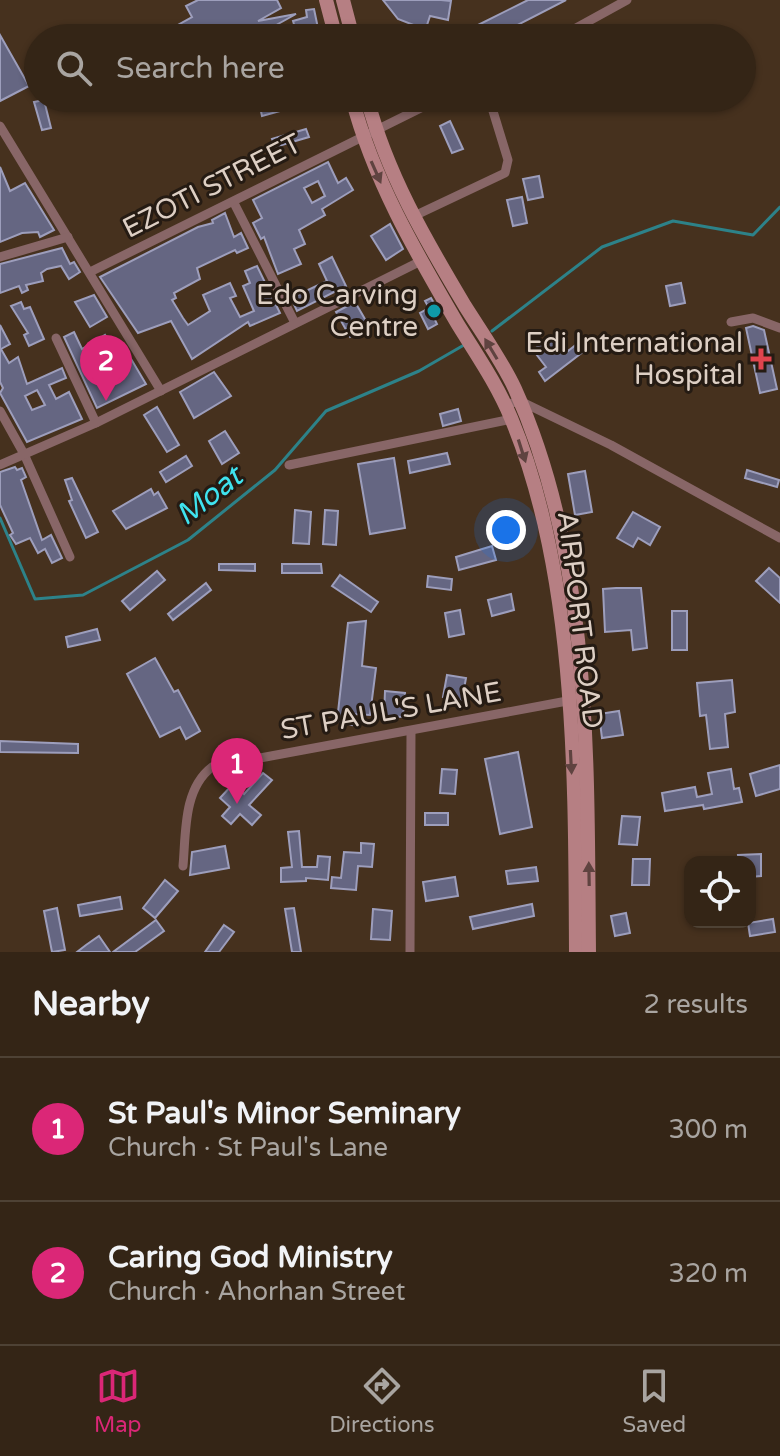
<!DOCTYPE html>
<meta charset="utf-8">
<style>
:root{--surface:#342516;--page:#3c2d1f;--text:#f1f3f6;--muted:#a9a5a1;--line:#4e4235;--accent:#db2777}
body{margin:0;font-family:"Varela Round",sans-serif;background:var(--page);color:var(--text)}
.controls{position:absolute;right:24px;bottom:24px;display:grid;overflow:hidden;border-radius:16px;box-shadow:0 2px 6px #0004}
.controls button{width:72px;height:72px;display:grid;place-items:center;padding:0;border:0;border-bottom:2px solid var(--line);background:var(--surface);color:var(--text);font:40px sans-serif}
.you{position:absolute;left:506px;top:530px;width:28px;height:28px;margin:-20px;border:6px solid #fff;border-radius:50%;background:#1a73e8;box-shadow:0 0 0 12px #1a73e833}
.badge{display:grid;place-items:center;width:52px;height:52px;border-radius:50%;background:var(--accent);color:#fff;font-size:26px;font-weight:700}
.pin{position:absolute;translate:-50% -66px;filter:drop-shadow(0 2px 4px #0008)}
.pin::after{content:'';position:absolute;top:42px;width:28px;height:24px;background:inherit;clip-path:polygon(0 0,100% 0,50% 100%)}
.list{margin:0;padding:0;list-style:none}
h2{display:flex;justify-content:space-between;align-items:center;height:104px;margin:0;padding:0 32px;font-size:34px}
h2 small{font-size:26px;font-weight:400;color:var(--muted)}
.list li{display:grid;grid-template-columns:52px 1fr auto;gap:24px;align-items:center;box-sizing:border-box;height:144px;padding:0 32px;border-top:2px solid var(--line)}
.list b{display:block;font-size:30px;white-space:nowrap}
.list p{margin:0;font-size:26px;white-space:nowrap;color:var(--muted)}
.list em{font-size:26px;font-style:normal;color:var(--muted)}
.icon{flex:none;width:44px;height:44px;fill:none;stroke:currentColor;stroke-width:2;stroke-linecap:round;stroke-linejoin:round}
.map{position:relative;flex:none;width:780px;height:952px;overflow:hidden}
.search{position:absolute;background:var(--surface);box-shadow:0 2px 6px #0004;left:24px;right:24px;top:24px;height:88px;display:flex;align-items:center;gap:20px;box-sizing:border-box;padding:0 28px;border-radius:44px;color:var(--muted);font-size:30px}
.sheet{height:392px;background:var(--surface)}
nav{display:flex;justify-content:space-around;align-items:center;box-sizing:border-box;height:112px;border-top:2px solid var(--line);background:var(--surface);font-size:22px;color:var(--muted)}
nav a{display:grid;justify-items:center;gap:4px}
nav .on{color:var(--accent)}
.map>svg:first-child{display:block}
</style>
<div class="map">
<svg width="780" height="952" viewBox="0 0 780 952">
<rect width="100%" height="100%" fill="#46311e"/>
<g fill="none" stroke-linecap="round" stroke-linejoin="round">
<g stroke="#2d8289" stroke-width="3">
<path d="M492 331 602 247 673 221 753 235 780 207"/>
<path d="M0 518 35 599 83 595 188 540 275 470 326 411 419 371 464 345"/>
</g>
</g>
<g fill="#656682" stroke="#9d9ebc" stroke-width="2" fill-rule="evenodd">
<path d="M198 0H277L281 8 258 21 296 14 253 38H173L169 30 192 17 186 6Z"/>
<path d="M383 0H441L451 1 448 20 430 16 427 25 416 26 398 19Z"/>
<path d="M528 0H566L492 38H485L478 25Z"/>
<path d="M314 9 319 33 298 38 293 21 307 17 306 10Z"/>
<path d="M0 35 29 86 0 101Z"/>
<path d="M258 98H320V100L262 116Z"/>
<path d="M44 100 51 128 42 130 34 102Z"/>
<path d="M450 121 463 149 452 153 440 126Z"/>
<path d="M306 129 309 137 275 147 272 139Z"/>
<path d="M328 162 338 183 346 178 353 190 322 209 325 215 299 230 305 244 294 249 301 264 278 274 264 237 261 239 253 223 262 218 253 200ZM318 181 325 196 312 203 304 188Z"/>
<path d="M0 167 10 191 25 183 54 230 40 237 38 232 22 233 0 242Z"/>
<path d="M539 176 543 197 528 200 523 179Z"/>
<path d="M522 197 527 223 513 226 507 200Z"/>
<path d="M225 213 234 237 241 233 248 248 237 253 235 250 197 268 200 279 174 293 176 298 172 300 183 318 188 325 210 311 203 295 230 283 236 296 230 298 240 317 254 311 243 286 250 283 245 271 257 266 280 313 250 326 248 322 192 359 171 321 138 333 100 277 198 227 213 223 212 220Z"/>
<path d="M390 224 403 249 386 260 371 236Z"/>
<path d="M62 248 70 264 74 262 80 272 69 279 61 266 47 269 41 273 43 281 26 285 28 290 22 293 19 286 0 293V264Z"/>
<path d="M332 257 346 286 297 311 291 298 327 281 319 264Z"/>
<path d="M681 283 685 303 670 306 666 286Z"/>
<path d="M94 295 107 317 90 327 75 302Z"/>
<path d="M431 298 439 312 434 318 437 324 428 329 420 313 429 308 425 301Z"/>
<path d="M21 302 24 309 30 307 44 339 29 346 24 335 28 333 11 306Z"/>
<path d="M355 302 369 326 350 337 336 312Z"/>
<path d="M0 325 10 344 1 349 9 363 18 357 27 384 62 368 66 378 49 385 56 399 69 392 82 419 27 442 0 393 3 388 0 382ZM37 390 45 405 32 410 25 396Z"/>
<path d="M753 326 764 330 777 389 760 393 746 328Z"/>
<path d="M74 332 82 349 105 335 112 347 89 361 102 387 123 376 111 354 124 347 146 384 97 408 64 337Z"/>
<path d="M557 333 568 351 582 340 588 348 545 381 539 372 546 367 533 350Z"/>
<path d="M214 372 231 396 194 418 180 392Z"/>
<path d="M157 407 179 445 167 452 144 415Z"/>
<path d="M458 409 461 421 443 426 440 414Z"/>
<path d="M225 431 239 453 222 464 209 441Z"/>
<path d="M447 453 450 464 410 473 408 461Z"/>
<path d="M186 456 192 466 166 482 160 472Z"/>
<path d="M394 458 405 528 370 534 358 464Z"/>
<path d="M15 467 17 470 22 468 26 477 21 480 42 540 51 535 62 558 52 563 45 549 38 553 30 538 16 544 10 535 13 533 0 505V472Z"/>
<path d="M747 470 779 480 777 487 745 478Z"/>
<path d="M585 471 592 512 575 515 568 474Z"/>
<path d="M72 478 98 532 86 538 69 501 72 500 65 480Z"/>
<path d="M151 489 154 495 158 492 167 508 126 529 113 511Z"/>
<path d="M295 510 311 512 309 544 293 543Z"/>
<path d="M325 510 338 511 336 545 323 544Z"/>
<path d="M633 512 660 527 650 545 638 538 633 547 617 538Z"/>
<path d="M492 546 496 560 459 570 456 557Z"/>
<path d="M219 564H255V571L219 570Z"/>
<path d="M282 564H321L322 573H282Z"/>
<path d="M769 568 780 578V603L756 581Z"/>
<path d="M157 571 165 580 130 610 122 601Z"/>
<path d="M340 575 378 602 371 612 332 586Z"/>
<path d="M428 576 452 579 451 590 427 587Z"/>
<path d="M206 583 211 590 173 620 168 614Z"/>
<path d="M616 588H641L647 648 633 650 631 630 605 632 603 589Z"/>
<path d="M511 594 514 610 492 616 488 600Z"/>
<path d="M460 610 464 634 449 637 445 613Z"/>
<rect x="672" y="611" width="15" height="39"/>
<path d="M366 621 362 666 376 668 370 715 352 714V725L337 721 348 623Z"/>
<path d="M97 629 100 640 68 647 66 637Z"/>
<path d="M155 658 174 692 178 690 200 731 186 739 180 727 160 737 127 674Z"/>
<path d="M447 675 466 678 462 700 443 697Z"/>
<path d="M732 680 735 712 725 714 728 747 710 749 706 715 700 716 697 683Z"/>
<path d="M385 691 405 693 403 717 384 716Z"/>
<path d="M619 711 623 735 602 738 599 714Z"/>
<path d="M0 741 78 744V753L0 752Z"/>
<path d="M518 752 532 827 500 834 485 759Z"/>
<path d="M780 765V789L756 796 750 774Z"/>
<path d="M442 769 457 770 455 794 440 793Z"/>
<path d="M731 769 734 789 739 788 742 802 704 809 703 805 665 811 662 793 695 787 697 797 712 794 708 773Z"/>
<path d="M263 773 272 780 249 805 261 815 252 825 240 814 231 824 222 816 230 807 220 798 233 784 244 794Z"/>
<rect x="425" y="813" width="23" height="12"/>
<path d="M622 816 640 817 637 845 619 844Z"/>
<path d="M299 831 302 867H317L318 856 330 857 328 880 306 878V881L281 882V868L292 867 288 832Z"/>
<path d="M361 843 374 844 372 867 358 866 356 890 331 888 332 877 341 878 344 852 361 853Z"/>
<path d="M225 846 229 868 190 875 192 852Z"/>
<path d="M761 854V876L750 877V862H739L738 855Z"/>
<path d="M633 859H650L649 885H632Z"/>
<path d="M536 867 538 881 508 884 506 871Z"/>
<path d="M455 877 458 896 426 901 423 882Z"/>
<path d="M165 880 178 891 155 918 143 908Z"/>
<path d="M120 897 122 909 80 916 78 905Z"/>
<path d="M532 904 534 916 473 929 470 917Z"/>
<path d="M57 908 65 950 52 952 44 911Z"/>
<path d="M294 908 301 952H292L285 909Z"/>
<path d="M373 909 392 911 390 940 371 939Z"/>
<path d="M626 913 630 933 615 936 611 916Z"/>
<path d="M773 919 775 932 750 936 748 923Z"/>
<path d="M156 920 164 931 135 952H113Z"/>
<path d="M224 925 234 932 219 952H205Z"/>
<path d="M99 936 110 952H77L86 945Z"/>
</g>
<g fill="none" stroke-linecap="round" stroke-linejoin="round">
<g stroke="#886667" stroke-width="9">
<path d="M558 38 627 0"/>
<path d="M0 126 161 391"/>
<path d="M234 203 295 323"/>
<path d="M412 217 505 173 508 160 489 98"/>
<path d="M0 257 68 237"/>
<path d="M90 272 441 98"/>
<path d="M731 322 753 318 780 328"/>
<path d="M56 338 96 423"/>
<path d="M505 405 520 401 611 445 780 538"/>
<path d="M0 411 24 454 70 557"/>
<path d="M0 465 96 423 421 261"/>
<path d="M289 465 512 419"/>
<path d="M183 866C186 833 183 789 212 767L567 701"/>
<path d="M410 952 411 732"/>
</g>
<g stroke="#b67f83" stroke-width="14">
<path d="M326 0 336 38"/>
<path d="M343 0 353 38"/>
<path d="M352 98C373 179 415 251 457 323 476 354 497 384 511 418 577 575 575 783 576 952"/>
<path d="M367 98C387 174 425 239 465 306 482 333 502 361 515 389 593 562 587 766 589 952"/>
</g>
</g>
<defs><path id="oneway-solid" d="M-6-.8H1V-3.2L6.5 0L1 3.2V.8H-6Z" transform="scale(2)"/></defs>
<g fill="#5f4340">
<use href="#oneway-solid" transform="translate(376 172) rotate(66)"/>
<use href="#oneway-solid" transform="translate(491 349) rotate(-121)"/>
<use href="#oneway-solid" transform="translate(522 451) rotate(72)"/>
<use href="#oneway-solid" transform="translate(571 762) rotate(87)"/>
<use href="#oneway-solid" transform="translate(589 874) rotate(-91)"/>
</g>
<circle fill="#0f9aa8" stroke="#251b13" stroke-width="3" cx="434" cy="311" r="8"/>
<path fill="#e0444e" stroke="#251b13" stroke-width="3" d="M757 347h8v8h8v8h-8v8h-8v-8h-8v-8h8z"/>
<g text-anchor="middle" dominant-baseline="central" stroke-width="6" stroke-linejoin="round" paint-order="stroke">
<g font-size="28" fill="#ddcfc4" stroke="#251b13">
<text transform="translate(212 186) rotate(-27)">EZOTI STREET</text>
<text transform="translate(580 620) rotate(83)">AIRPORT ROAD</text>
<text transform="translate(391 711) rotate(-10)">ST PAUL'S LANE</text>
</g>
<g font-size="28" fill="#ddcfc4" stroke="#251b13" text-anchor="end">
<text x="418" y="295">Edo Carving<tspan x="418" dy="32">Centre</tspan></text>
<text x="743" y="343">Edi International<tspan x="743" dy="32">Hospital</tspan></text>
</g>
<g font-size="30" font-style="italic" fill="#3fe3ef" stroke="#251b13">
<text transform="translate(209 496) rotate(-38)">Moat</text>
</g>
</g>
</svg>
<div class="controls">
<button><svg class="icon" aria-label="locate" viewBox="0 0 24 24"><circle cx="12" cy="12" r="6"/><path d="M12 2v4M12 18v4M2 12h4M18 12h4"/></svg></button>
</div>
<div class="you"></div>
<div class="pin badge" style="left:237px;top:804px">1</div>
<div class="pin badge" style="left:106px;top:401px">2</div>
<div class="search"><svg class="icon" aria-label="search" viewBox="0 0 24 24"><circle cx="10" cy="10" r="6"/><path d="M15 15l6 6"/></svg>Search here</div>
</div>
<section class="sheet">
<h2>Nearby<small>2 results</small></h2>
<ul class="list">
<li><span class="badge">1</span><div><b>St Paul's Minor Seminary</b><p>Church · St Paul's Lane</p></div><em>300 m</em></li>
<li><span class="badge">2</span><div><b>Caring God Ministry</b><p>Church · Ahorhan Street</p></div><em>320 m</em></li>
</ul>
</section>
<nav>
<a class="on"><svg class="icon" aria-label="map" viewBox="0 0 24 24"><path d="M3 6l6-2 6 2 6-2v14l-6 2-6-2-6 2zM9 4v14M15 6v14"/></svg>Map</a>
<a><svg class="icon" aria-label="directions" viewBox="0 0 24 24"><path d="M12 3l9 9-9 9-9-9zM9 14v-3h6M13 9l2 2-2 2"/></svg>Directions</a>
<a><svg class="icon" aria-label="saved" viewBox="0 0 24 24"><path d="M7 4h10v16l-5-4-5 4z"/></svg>Saved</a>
</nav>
